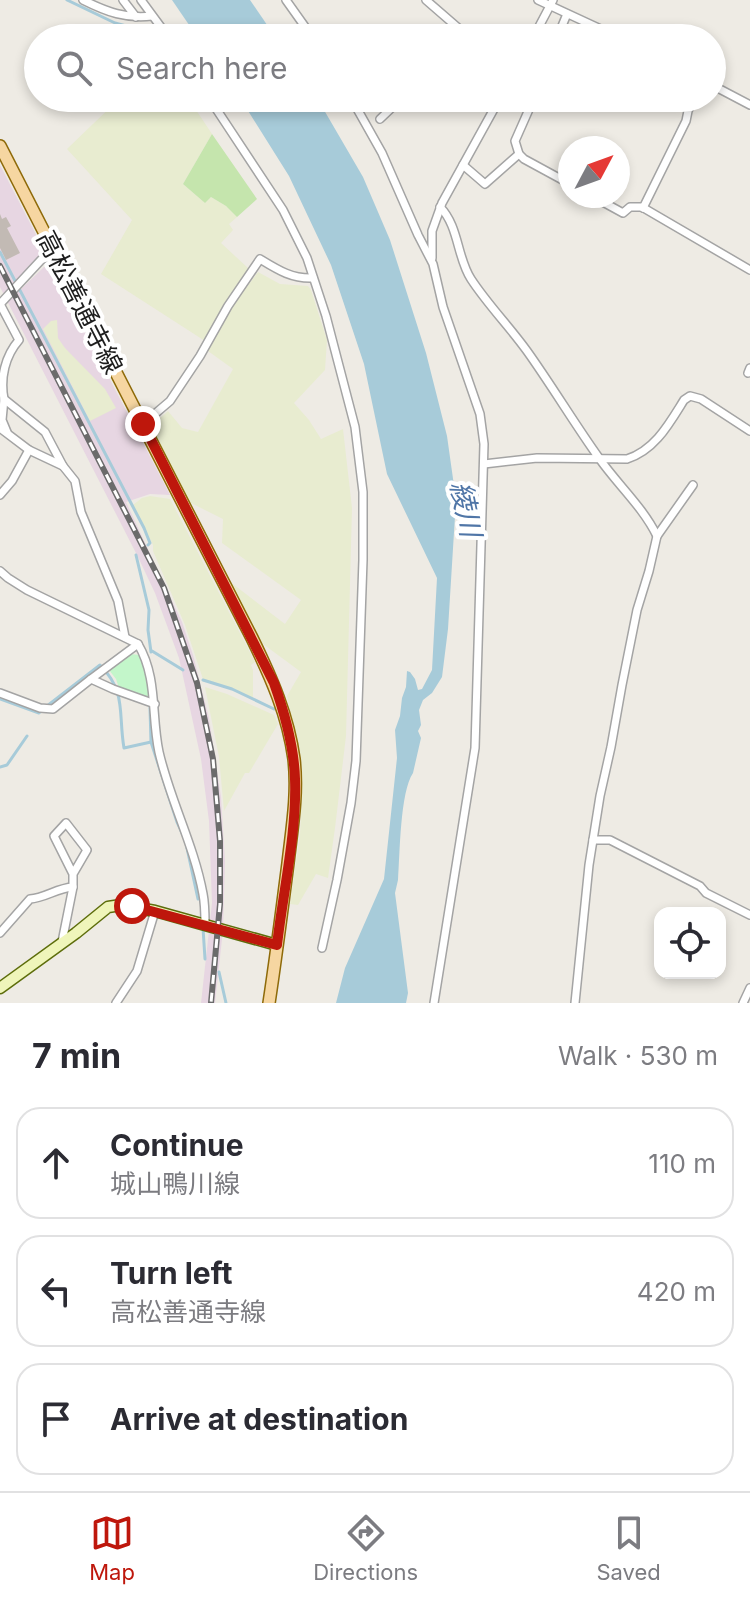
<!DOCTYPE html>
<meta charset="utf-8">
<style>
:root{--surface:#fff;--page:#f7f7f7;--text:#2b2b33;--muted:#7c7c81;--line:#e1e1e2;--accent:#be170c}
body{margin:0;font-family:Inter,"Noto Sans JP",sans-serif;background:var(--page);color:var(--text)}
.controls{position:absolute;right:24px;bottom:24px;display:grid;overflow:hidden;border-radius:16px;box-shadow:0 4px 12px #0003}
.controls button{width:72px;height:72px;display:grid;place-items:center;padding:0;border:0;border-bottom:2px solid var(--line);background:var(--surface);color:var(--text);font:40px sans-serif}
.compass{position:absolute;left:558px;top:136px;width:72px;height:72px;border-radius:50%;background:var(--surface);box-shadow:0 4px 12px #0003;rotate:49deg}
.stop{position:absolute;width:24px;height:24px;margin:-18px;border:6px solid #be170c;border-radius:50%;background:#fff}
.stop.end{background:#be170c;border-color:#fff;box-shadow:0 2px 8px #0008}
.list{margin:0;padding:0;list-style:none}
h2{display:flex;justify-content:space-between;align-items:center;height:104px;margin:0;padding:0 32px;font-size:34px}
h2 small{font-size:26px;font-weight:400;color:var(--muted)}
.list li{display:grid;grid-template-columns:52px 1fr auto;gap:24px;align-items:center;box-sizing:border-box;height:112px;margin:0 16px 16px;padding:0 16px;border:2px solid var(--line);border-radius:24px}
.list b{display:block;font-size:30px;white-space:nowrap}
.list p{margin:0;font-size:26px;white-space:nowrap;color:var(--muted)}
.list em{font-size:26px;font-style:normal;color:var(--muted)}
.icon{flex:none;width:44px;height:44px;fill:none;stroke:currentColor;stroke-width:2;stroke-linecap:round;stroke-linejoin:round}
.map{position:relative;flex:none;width:750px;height:1003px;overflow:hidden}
.search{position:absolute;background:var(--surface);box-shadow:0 4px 12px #0003;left:24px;right:24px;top:24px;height:88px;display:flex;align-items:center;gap:20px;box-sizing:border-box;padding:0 28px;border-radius:44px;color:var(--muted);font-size:30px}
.sheet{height:488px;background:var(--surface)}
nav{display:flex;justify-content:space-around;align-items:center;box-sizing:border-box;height:112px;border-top:2px solid var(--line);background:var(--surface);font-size:22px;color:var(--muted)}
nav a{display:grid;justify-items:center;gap:4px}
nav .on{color:var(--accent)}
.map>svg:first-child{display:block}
</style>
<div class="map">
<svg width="750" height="1003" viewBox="0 0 750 1003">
<rect width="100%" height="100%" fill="#eeebe4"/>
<path fill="#e7d6e2" d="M0 165 43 248 40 258 13 285 18 292 44 267 52 268 170 495 150 494 126 502 182 622 193 655 209 718 221 797 225 861 223 930 215 1003H201L212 903 209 821 201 759 179 658 155 593 138 557 0 287Z"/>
<g fill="#e8ecd0">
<path d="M120 98H188L212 134 183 184 205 203 211 197 226 206 237 217 229 224 233 230 221 243 249 269 226 302 205 341 101 274 132 220 67 149Z"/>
<path d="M258 272 280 284 308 286 311 290 327 340 325 370 294 403 309 420 321 439 343 429 352 508 346 736 335 828 328 878 316 874 298 905 290 904 300 835 302 787 298 745 287 696 301 672 263 644 229 581 285 624 301 600 222 543 223 519 189 502 150 427 168 411 182 428 198 432 233 369 208 351 231 308Z"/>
<path d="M57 320 58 338 65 348 105 389 116 408 90 421 43 329 51 321Z"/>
<path d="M150 496 170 499 255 662 251 665 253 670V698L231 688 203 679 185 625 153 551V545L133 505 142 498Z"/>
<path d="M205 687 227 694 274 715 278 724 249 773H245L224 811 219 757Z"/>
</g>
<path fill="#c5e5ad" d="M212 134 257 199 237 217 226 206 211 197 205 203 183 184Z"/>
<path fill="#c3f6ca" d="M130 654 139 655C148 672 150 679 148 698L119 688 116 679 109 670Z"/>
<g fill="#a7cbd9">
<path d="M172 0H250L276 38H198Z"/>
<path d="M240 98H317L363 177 390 240 426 353 447 436 456 500 448 629 442 677 432 693 423 700 419 710 421 725 418 731 421 738 413 773C400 792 400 854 398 880L395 893 408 993 406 1003H336L345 968 384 879 397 758 395 730 400 716 402 698 406 687 407 671 410 672 415 679 418 690 422 689 432 670 437 578 387 474 364 364 331 265 289 176Z"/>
</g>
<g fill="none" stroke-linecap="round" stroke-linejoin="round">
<g stroke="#a7cbd9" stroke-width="3">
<path d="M67 0 115 23 141 30 146 33"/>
<path d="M0 252 144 528 150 543 148 545"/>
<path d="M136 555 149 610 148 630 151 652"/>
<path d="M152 651 183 670"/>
<path d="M203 680 232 689 274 709"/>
<path d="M0 699 39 713 41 711"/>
<path d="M47 706 100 665C127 692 118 714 124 748L151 742"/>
<path d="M150 708 151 742 177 822 184 837"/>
<path d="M0 767 7 765 27 736"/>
<path d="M187 848 198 899"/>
<path d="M203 928 205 959"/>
<path d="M219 972 226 1003"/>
</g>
</g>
<path fill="#c2bab4" d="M0 214 2 219 6 217 11 226 7 228 20 253 6 260 0 248Z"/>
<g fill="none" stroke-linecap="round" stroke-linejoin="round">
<g stroke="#a4a4a4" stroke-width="10">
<g id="street">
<path d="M83 0C107 12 126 19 152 16"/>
<path d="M123 0 136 17"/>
<path d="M141 0 169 38"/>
<path d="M286 0 313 38"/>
<path d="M426 0 464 33 493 38"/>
<path d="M538 0 620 38"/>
<path d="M533 38 553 0"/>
<path d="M557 38 567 14"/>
<path d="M712 85 750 105"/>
<path d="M209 98 283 210 307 258 326 316 355 427 363 492V560L356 761 351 803 337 880 322 948"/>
<path d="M351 98 382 153 418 235 433 264 443 307 480 414 484 444 475 748 434 1003"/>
<path d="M534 98 515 141 519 154 524 159 570 184"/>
<path d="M380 119 402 98"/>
<path d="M463 165 485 184 519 154"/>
<path d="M592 196 623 213 630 207H642L750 270"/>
<path d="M440 207C459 226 457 258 471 279 488 305 509 326 527 351 552 386 574 423 599 458 617 484 643 507 657 536"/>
<path d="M643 208 686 121 688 111 694 98"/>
<path d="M432 258V231L442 203 500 98"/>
<path d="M0 304 19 340C5 356 0 378 4 399L45 432 63 466"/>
<path d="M0 304 41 260 55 253"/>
<path d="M748 373 750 368"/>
<path d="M4 399 2 420 7 432"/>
<path d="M143 424 170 401 200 356 228 306 260 259C278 270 292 279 313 278"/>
<path d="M0 428 29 450 63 466 75 481 81 512 118 601 125 637"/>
<path d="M484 464 537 458 627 459C655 450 669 424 684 400L690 396 701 399 750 431"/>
<path d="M0 495 12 481 29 450"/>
<path d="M0 571 8 578 27 590 138 644C158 678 151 715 159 752 170 800 194 845 203 894 205 904 205 914 205 924"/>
<path d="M91 679 138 644"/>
<path d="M0 693 40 708 53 709 91 679 113 689 155 704"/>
<path d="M593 840H610L700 886 706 893 750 915"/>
<path d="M0 933 30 899C45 898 57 888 73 887"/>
<path d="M62 942 73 887V874L87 850 66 823 54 836 73 874"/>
<path d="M116 1003 137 971 155 911"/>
<path d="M575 1003 589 865 600 796 611 747 622 685 637 610 649 571 657 536 693 485"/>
<path d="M743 1003 750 988"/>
</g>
</g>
<g stroke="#5d6d0b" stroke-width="13">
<path id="secondary" d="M0 988 76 933 108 907 121 905 155 911 277 945"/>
</g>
<g stroke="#8e6a09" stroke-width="14">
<path id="primary" d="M0 146 252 638C271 677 288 715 294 759 298 794 292 828 288 863 282 910 276 957 269 1003"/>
</g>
<use href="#street" stroke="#fff" stroke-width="7"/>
<use href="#secondary" stroke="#eff5ba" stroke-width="10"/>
<use href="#primary" stroke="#f6d6a1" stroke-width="11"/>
<g stroke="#6b6b6b" stroke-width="6">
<path id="rail" d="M0 266 164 588 197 683 213 759 220 841V904L211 1003"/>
</g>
<use href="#rail" stroke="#fff" stroke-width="3" stroke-dasharray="9" stroke-linecap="butt"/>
</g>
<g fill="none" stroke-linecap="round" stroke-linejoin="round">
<path stroke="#be170c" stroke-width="10" d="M132 906 277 945C283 892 297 832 295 779 294 746 285 714 274 683L143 424"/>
</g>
<g text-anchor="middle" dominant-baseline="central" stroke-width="8" stroke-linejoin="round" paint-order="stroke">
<g font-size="26" fill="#1d1d1d" stroke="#fff">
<text transform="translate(80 302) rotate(63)">高松善通寺線</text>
</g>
<g font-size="28" font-style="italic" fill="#5076a7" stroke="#fff">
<text transform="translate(466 509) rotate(78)">綾川</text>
</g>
</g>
</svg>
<div class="controls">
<button><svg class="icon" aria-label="locate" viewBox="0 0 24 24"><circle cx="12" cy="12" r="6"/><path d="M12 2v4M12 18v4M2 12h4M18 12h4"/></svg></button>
</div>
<svg class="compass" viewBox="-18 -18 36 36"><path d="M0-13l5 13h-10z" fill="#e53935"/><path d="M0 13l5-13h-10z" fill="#7c7c81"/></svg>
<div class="stop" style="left:132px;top:906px"></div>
<div class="stop end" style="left:143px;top:424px"></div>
<div class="search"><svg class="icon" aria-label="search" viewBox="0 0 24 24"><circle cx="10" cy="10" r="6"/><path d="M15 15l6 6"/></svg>Search here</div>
</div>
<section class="sheet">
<h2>7 min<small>Walk · 530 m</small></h2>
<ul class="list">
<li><svg class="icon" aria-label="ahead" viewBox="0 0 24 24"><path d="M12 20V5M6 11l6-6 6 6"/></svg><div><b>Continue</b><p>城山鴨川線</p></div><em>110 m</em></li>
<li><svg class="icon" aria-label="left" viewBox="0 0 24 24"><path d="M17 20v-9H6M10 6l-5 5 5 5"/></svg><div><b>Turn left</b><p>高松善通寺線</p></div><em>420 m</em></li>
<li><svg class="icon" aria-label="arrive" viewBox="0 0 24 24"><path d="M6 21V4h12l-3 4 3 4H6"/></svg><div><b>Arrive at destination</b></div></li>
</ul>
</section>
<nav>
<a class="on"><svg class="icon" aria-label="map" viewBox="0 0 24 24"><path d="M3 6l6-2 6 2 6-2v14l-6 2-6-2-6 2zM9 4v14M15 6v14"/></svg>Map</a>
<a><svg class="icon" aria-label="directions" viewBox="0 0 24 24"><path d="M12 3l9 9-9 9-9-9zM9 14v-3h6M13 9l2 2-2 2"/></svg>Directions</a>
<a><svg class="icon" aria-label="saved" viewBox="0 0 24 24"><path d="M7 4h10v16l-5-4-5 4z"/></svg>Saved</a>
</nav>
